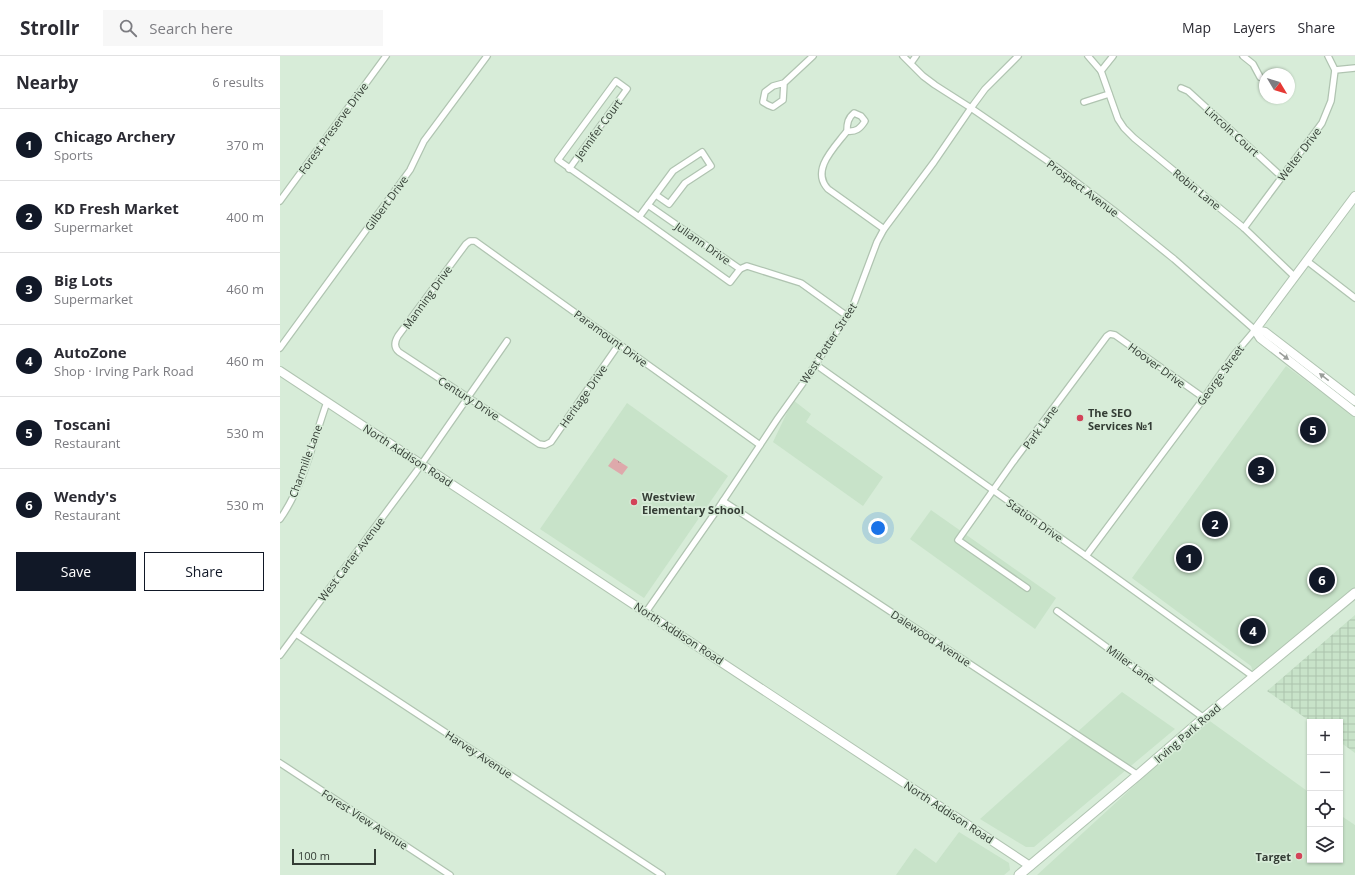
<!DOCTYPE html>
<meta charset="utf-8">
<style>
:root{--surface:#fff;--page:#f7f7f7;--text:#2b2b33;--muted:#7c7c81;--line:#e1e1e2;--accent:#111827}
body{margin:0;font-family:"Open Sans",sans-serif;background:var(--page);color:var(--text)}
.controls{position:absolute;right:12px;bottom:12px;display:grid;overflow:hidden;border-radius:0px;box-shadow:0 1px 3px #0004}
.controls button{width:36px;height:36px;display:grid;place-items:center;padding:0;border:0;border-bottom:1px solid var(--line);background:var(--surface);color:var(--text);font:20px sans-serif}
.compass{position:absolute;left:979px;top:12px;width:36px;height:36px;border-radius:50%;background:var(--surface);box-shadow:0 1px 3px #0004;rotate:128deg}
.scale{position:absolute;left:12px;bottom:10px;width:84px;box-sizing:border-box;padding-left:4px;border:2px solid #343d35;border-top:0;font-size:11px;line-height:14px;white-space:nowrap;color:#343d35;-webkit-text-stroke:3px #d7ecd8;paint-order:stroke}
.you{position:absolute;left:598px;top:472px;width:14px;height:14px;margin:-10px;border:3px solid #fff;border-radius:50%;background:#1a73e8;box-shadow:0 0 0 6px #1a73e833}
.badge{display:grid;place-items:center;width:26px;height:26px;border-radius:50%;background:var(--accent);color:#fff;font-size:13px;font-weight:700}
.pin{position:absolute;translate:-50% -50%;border:2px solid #fff;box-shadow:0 1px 4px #0006}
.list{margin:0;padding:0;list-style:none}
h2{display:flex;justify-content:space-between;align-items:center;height:52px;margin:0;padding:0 16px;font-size:17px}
h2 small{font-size:13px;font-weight:400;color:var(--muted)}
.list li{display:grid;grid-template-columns:26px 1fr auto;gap:12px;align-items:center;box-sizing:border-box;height:72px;padding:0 16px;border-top:1px solid var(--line)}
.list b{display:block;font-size:15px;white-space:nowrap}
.list p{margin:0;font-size:13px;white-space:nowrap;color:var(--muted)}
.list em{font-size:13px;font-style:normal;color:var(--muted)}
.actions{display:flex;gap:8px;padding:12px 16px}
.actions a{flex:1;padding:9px 0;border:1px solid var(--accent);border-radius:0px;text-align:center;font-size:14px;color:var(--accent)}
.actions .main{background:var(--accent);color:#fff}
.icon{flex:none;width:22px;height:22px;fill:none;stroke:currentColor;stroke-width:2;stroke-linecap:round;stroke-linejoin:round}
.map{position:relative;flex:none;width:1075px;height:819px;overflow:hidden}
header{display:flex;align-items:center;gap:24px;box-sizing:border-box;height:56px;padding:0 20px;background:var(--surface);border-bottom:1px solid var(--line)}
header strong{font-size:19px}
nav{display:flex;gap:22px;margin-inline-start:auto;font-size:14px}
.search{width:280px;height:36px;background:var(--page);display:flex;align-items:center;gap:10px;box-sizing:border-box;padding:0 14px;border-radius:0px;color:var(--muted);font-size:15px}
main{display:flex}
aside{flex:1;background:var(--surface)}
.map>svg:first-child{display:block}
</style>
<header>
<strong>Strollr</strong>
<div class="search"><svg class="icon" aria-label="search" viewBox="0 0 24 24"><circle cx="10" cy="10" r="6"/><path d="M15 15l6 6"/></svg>Search here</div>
<nav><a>Map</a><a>Layers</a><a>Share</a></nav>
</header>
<main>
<aside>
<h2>Nearby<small>6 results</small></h2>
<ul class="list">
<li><span class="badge">1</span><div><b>Chicago Archery</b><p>Sports</p></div><em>370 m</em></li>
<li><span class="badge">2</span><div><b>KD Fresh Market</b><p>Supermarket</p></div><em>400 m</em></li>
<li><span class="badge">3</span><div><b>Big Lots</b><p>Supermarket</p></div><em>460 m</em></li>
<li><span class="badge">4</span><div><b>AutoZone</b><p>Shop · Irving Park Road</p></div><em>460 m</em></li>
<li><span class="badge">5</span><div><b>Toscani</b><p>Restaurant</p></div><em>530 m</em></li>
<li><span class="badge">6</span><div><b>Wendy's</b><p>Restaurant</p></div><em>530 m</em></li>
</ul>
<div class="actions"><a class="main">Save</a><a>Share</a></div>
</aside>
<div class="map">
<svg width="1075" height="819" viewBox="0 0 1075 819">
<defs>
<pattern id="industrial-grid" width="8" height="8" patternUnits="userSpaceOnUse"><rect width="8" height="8" fill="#c8e3c9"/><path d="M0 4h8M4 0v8" fill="none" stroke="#acc4ad"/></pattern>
<pattern id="park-tufts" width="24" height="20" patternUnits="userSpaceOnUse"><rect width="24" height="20" fill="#dea9ab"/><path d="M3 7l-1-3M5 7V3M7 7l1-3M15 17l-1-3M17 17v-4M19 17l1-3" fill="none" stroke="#b58b8c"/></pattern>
</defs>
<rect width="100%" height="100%" fill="#d7ecd8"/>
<g fill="#c8e3c9">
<path d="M1006 310 1075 361V535L974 619 971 610 852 522Z"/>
<path d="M513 344 531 358 526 366 603 421 583 450 493 386Z"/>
<path d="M347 347 448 420 364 542 260 473Z"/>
<path d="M651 454 776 542 755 573 630 483Z"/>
<path d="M842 636 895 673 754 791H746L700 763Z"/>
<path d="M927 663 1030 737V804H1060V759L1075 769V819H757Z"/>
<path d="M679 776 729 807 730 814 724 819H616L635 792 656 807Z"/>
</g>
<path fill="url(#industrial-grid)" d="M1075 559V697L1060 686V666H1031L987 635Z"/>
<path fill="url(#park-tufts)" d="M334 402 348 411 342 419 328 410Z"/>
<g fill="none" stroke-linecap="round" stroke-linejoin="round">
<g stroke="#b0c4b1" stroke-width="8">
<g id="street">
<path d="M623 0 643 20 655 29 691 52 775 110 837 157 894 203 975 274 953 300 924 342 806 500"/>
<path d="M808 0 821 15 838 63 844 72 854 82 964 172 1015 221"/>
<path d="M963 0 973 8 980 21"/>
<path d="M1048 0 1055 14 1075 12"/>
<path d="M631 7 636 0"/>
<path d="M821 15 833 0"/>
<path d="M504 27 503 44 493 51 488 49 483 46 485 36 493 30 504 27 533 0"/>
<path d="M901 32 908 35 1002 121"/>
<path d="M804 46 829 38"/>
<path d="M567 75C567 67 568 62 574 57L581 60 585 65C580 73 576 76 567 75 555 91 530 114 548 133L604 173"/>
<path d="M289 113 347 33 336 25 278 104 359 161 393 115 422 96 431 110 405 127 389 148 376 139"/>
<path d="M0 145 106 0"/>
<path d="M368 149 460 213 467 210 521 227 567 260"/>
<path d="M359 161 450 226 460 213"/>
<path d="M964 172 1042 67 1051 45 1055 14"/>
<path d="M1027 205 1075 242"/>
<path d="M339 288 271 386 265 389 259 388 119 296C113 291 115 285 118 280L186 188 190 185H195L480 389"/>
<path d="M0 292 130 114 144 85 207 0"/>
<path d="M535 308 806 500 974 621"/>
<path d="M443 445 858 719"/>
<path d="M0 463C24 429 33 385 47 346"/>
<path d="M747 532 678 484 733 406 827 280 830 278 835 279 924 342"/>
<path d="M777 555 924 662"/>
<path d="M366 556 437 454 498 362 528 320 573 250 597 186 604 173 654 106 691 52 705 33 738 0"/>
<path d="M16 578 382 819"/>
<path d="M0 599 136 416 227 285"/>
<path d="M0 707 170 819"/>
</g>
</g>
<g stroke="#b0c4b1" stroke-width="10">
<g id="secondary">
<path d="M975 274 1075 140"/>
<path d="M975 274 980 282 1075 356"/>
<path d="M975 274 985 276 1075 345"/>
<path d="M0 315 750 810"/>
</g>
</g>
<g stroke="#b0c4b1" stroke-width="11">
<path id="primary" d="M739 819 858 719 924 662 1075 537"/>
</g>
<use href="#street" stroke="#fff" stroke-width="5.5"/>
<use href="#secondary" stroke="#fff" stroke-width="8"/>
<use href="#primary" stroke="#fff" stroke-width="9"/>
</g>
<defs><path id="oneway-solid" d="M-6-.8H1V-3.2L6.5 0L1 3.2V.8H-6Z"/></defs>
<g fill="#9a9e9a">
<use href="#oneway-solid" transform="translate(1004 300) rotate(38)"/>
<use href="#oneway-solid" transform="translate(1044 321) rotate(-142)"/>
</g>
<g fill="#d34359" stroke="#d7ecd8" stroke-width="1.5">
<circle cx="800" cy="362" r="4"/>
<circle cx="354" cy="446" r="4"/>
<circle cx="1019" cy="800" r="4"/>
</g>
<g text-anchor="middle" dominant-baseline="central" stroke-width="3.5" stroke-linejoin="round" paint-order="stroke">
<g font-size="11" fill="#343d35" stroke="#d7ecd8">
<text transform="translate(53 72) rotate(-54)">Forest Preserve Drive</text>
<text transform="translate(318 73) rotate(-54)">Jennifer Court</text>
<text transform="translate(952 75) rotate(42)">Lincoln Court</text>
<text transform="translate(1019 98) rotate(-53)">Welter Drive</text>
<text transform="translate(803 132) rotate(37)">Prospect Avenue</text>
<text transform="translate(917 133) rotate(39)">Robin Lane</text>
<text transform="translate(106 147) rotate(-54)">Gilbert Drive</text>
<text transform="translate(423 187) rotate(35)">Juliann Drive</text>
<text transform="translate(147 241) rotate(-54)">Manning Drive</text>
<text transform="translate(331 282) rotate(36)">Paramount Drive</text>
<text transform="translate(548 287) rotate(-57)">West Potter Street</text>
<text transform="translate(877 309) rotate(36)">Hoover Drive</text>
<text transform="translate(940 319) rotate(-54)">George Street</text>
<text transform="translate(303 340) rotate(-55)">Heritage Drive</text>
<text transform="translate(189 342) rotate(33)">Century Drive</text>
<text transform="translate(760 371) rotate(-54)">Park Lane</text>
<text transform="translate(128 399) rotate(33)">North Addison Road</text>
<text transform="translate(25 405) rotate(-70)">Charmille Lane</text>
<text transform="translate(755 464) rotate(35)">Station Drive</text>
<text transform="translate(71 503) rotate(-53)">West Carter Avenue</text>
<text transform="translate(399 577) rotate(33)">North Addison Road</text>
<text transform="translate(651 582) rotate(33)">Dalewood Avenue</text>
<text transform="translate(851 608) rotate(36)">Miller Lane</text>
<text transform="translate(907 677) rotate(-41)">Irving Park Road</text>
<text transform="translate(199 698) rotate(33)">Harvey Avenue</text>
<text transform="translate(669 756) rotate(33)">North Addison Road</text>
<text transform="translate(85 763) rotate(33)">Forest View Avenue</text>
</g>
<g font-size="11" font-weight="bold" fill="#343d35" stroke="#d7ecd8" text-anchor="start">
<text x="808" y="356">The SEO<tspan x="808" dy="13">Services №1</tspan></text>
<text x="362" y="440">Westview<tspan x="362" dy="13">Elementary School</tspan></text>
<text x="1011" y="800" text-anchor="end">Target</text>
</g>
</g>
</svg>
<div class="controls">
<button>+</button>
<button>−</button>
<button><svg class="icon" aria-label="locate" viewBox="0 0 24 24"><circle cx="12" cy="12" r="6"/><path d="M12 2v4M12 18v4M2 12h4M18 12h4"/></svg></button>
<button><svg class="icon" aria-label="layers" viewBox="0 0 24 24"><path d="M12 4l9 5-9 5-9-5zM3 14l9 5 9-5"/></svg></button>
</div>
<svg class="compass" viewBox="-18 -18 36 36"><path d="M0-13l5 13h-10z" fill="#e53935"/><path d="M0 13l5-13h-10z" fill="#7c7c81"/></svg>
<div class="scale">100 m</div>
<div class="you"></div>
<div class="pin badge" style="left:909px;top:502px">1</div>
<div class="pin badge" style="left:935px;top:468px">2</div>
<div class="pin badge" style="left:981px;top:414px">3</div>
<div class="pin badge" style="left:973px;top:575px">4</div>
<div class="pin badge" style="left:1033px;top:374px">5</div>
<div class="pin badge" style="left:1042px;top:524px">6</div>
</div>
</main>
